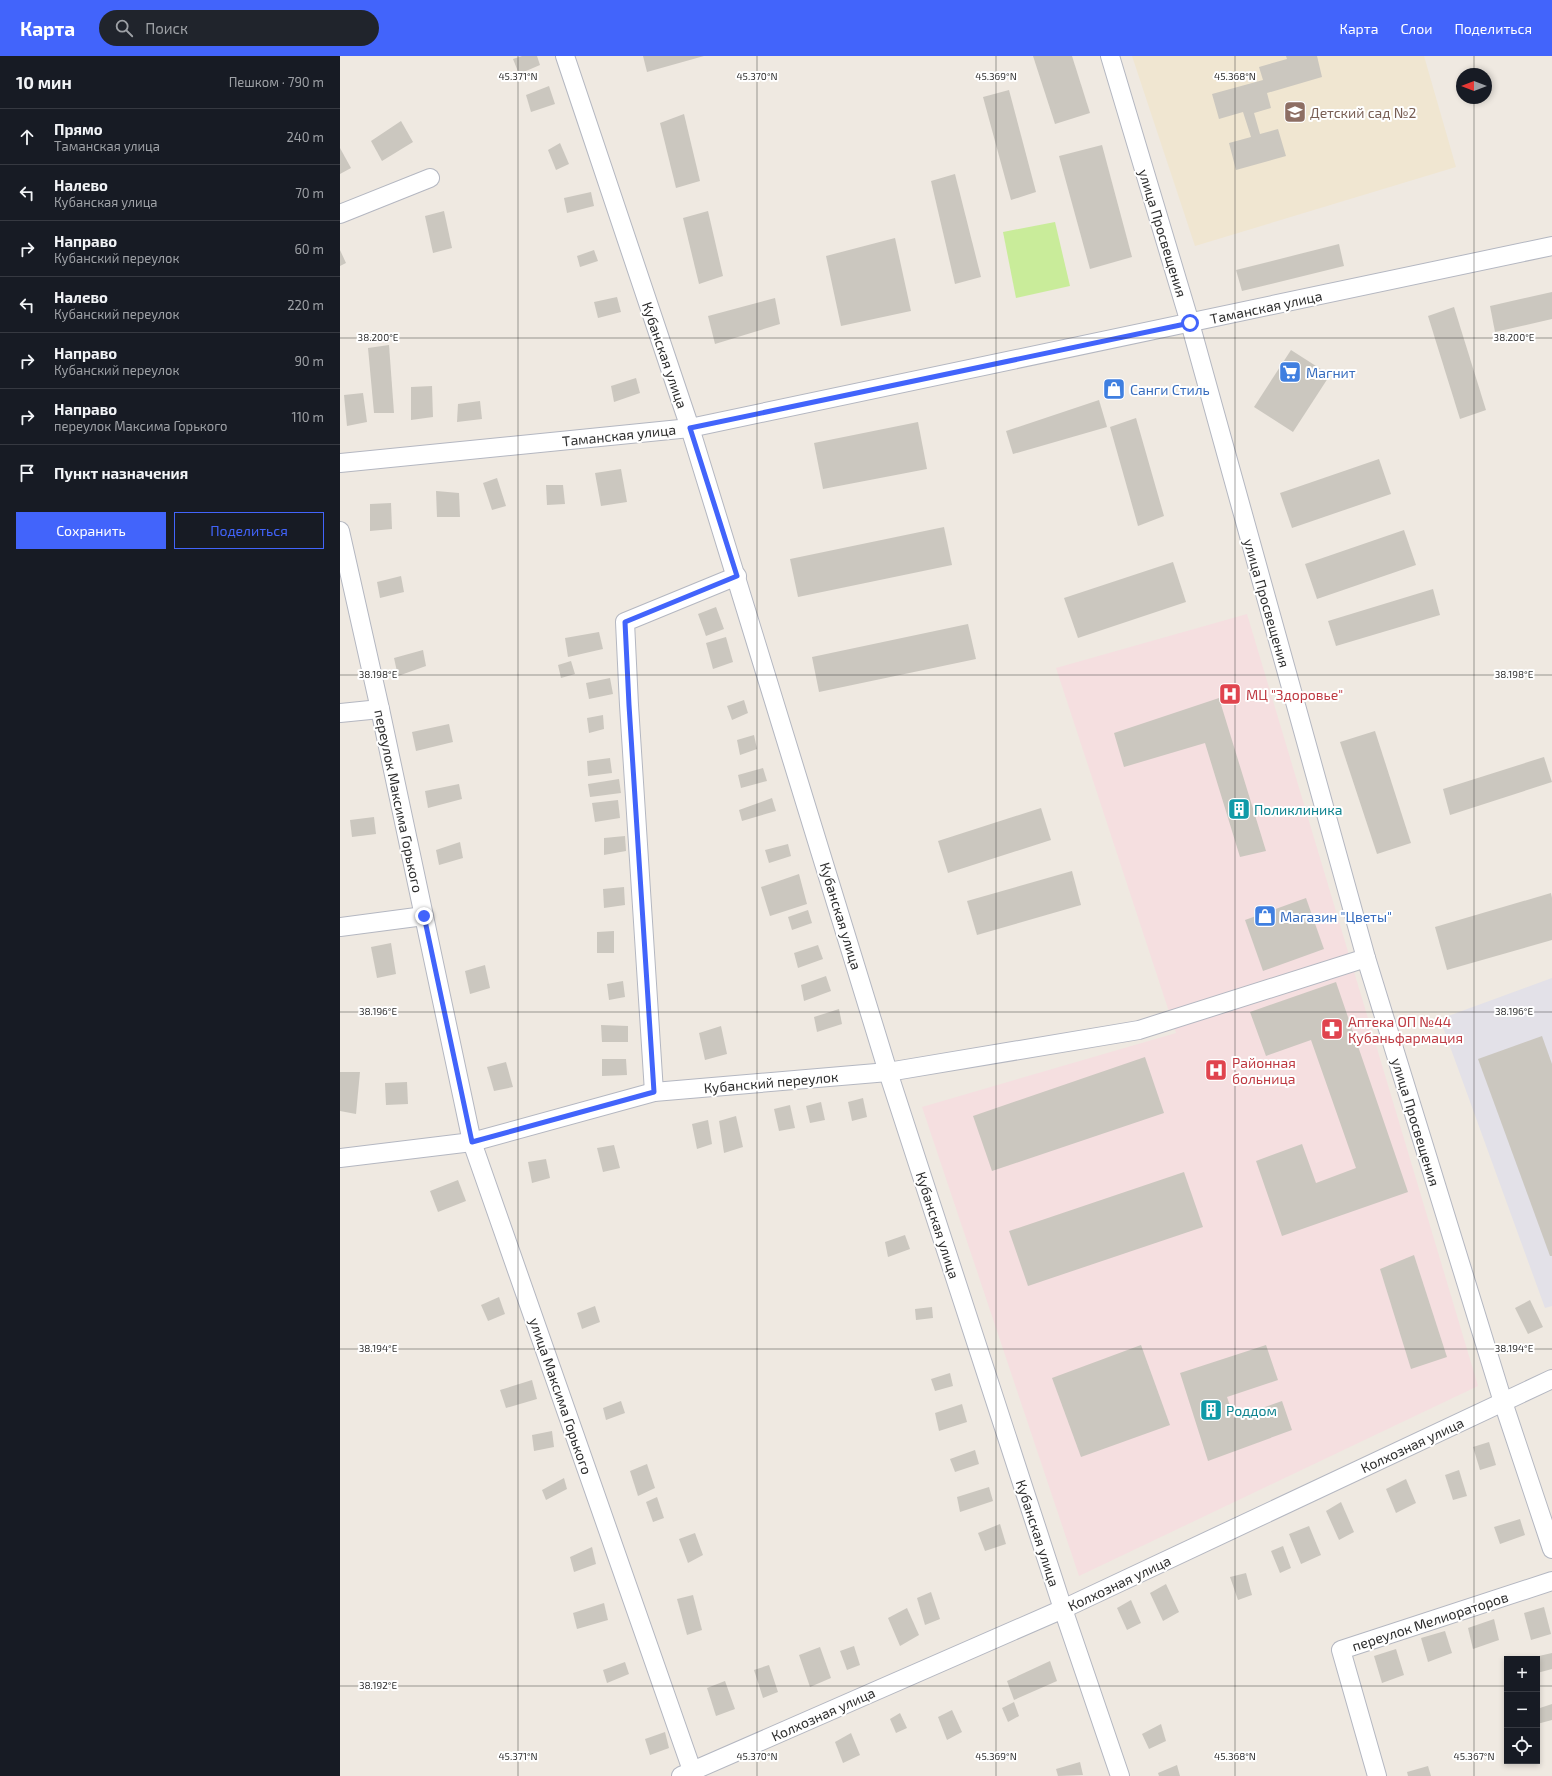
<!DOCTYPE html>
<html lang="ru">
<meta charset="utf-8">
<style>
:root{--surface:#171b24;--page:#20242c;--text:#f1f3f6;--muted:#9ea1a6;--line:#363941;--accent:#4264fb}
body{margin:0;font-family:"Exo 2",sans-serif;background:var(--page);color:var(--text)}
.controls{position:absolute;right:12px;bottom:12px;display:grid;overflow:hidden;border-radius:0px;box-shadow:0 2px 6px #0003}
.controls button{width:36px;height:36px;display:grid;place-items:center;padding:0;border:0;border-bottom:1px solid var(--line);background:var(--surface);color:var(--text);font:20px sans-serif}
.compass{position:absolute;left:1116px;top:12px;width:36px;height:36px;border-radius:50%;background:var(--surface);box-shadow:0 2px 6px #0003;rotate:270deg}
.stop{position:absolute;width:12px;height:12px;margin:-9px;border:3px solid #4264fb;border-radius:50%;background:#fff}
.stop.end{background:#4264fb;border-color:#fff;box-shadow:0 1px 4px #0008}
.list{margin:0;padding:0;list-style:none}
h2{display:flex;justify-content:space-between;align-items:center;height:52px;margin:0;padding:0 16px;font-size:17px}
h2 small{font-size:13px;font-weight:400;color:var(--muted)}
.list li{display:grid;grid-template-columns:26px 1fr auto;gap:12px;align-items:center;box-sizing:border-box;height:56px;padding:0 16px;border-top:1px solid var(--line)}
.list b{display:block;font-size:15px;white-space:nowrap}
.list p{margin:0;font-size:13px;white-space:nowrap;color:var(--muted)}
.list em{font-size:13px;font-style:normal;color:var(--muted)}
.actions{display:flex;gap:8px;padding:12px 16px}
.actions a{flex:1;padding:9px 0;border:1px solid var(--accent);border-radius:0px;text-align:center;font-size:14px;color:var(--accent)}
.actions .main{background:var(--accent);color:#fff}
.icon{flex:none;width:22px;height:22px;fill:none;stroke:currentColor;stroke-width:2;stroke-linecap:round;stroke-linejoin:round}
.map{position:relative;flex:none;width:1212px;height:1720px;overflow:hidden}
header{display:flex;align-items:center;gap:24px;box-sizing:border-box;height:56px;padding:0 20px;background:var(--accent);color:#fff}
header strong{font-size:19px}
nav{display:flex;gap:22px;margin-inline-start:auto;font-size:14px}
.search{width:280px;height:36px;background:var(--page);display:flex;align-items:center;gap:10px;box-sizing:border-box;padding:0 14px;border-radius:22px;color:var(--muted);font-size:15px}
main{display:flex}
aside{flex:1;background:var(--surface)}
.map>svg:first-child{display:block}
</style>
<header>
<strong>Карта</strong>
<div class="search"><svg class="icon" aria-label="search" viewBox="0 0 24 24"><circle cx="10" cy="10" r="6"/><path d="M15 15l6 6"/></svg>Поиск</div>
<nav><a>Карта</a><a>Слои</a><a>Поделиться</a></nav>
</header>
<main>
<aside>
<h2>10 мин<small>Пешком · 790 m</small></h2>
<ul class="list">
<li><svg class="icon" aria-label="ahead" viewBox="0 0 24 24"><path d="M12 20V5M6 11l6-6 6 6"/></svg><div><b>Прямо</b><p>Таманская улица</p></div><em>240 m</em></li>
<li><svg class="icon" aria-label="left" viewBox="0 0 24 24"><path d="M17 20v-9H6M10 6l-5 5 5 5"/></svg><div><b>Налево</b><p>Кубанская улица</p></div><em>70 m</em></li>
<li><svg class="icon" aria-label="right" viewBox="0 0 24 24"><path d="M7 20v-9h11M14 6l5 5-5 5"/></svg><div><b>Направо</b><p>Кубанский переулок</p></div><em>60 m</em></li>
<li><svg class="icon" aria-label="left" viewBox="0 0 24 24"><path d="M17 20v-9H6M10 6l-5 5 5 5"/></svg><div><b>Налево</b><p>Кубанский переулок</p></div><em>220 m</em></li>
<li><svg class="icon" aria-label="right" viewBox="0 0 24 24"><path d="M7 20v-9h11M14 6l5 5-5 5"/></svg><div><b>Направо</b><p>Кубанский переулок</p></div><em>90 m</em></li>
<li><svg class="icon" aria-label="right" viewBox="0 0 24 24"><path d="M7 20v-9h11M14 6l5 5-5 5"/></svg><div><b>Направо</b><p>переулок Максима Горького</p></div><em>110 m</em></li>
<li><svg class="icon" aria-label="arrive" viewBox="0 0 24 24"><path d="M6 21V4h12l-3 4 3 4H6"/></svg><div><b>Пункт назначения</b></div></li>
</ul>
<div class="actions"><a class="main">Сохранить</a><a>Поделиться</a></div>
</aside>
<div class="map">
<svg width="1212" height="1720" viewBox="0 0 1212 1720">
<rect width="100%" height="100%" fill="#efe9e1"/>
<path fill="#e3e1e8" d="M1212 922V1250L1205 1252 1100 963Z"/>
<path fill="#f0e6d1" d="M792 0H1084L1116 111 855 190Z"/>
<path fill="#f5dfe0" d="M907 558 1138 1330 739 1520 582 1051 836 977 716 612Z"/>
<path fill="#c9ec9a" d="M715 166 730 230 676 242 663 176Z"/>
<g fill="#cbc7bf">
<path d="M182 0H197L200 9 179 18 173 3Z"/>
<path d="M303 0H364L307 16Z"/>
<path d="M693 0H732L750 57 715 68Z"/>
<path d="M946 0H977L982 21 927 37 931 52 914 57 920 78 938 73 946 100 896 114 889 87 911 81 903 56 879 63 872 38 923 24 919 11 947 3Z"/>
<path d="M209 30 215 48 191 56 186 39Z"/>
<path d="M669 34 696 136 671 144 643 41Z"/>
<path d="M344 58 360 125 336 132 320 67Z"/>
<path d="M61 65 73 86 42 105 31 85Z"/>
<path d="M220 87 229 108 216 114 208 94Z"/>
<path d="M762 89 792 201 750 213 719 100Z"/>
<path d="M0 92 11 112 0 118Z"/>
<path d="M615 118 641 221 615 228 591 125Z"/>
<path d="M251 136 254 150 227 157 224 142Z"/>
<path d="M104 155 112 192 93 197 85 160Z"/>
<path d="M368 155 383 220 359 228 343 162Z"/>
<path d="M555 182 571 255 501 270 486 200Z"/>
<path d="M999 188 1004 210 902 235 896 214Z"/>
<path d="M0 194 6 207 0 210Z"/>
<path d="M254 194 258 205 240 211 237 200Z"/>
<path d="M1212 236V263L1155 276 1150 250Z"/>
<path d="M277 241 281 256 258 262 254 246Z"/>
<path d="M435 242 440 268 375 288 368 260Z"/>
<path d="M1114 251 1146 354 1120 363 1088 260Z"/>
<path d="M49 289 54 357H34L28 292Z"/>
<path d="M951 294 990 319 953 376 914 351Z"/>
<path d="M296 322 300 337 274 346 271 330Z"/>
<path d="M92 330 93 361 71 364V331Z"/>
<path d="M23 337 27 366 7 370 4 339Z"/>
<path d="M759 344 767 371 673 398 666 375Z"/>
<path d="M140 345 142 363 117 366 118 348Z"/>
<path d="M796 362 824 460 798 470 770 371Z"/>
<path d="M578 366 587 413 483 433 474 387Z"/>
<path d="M1039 403 1051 438 952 472 940 437Z"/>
<path d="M281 413 287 446 261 450 255 417Z"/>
<path d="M157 422 166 450 152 454 143 427Z"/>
<path d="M206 429H223L225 448 207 449Z"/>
<path d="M96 435 119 437 120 461H97Z"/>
<path d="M51 447 52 473 30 475V448Z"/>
<path d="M604 471 612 509 458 541 450 503Z"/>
<path d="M1064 474 1076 509 977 543 965 508Z"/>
<path d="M833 506 846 546 738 582 724 542Z"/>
<path d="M61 520 64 536 40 542 37 526Z"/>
<path d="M1093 533 1100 559 996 590 988 565Z"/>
<path d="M376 551 384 573 366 580 358 558Z"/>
<path d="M628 568 636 603 479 636 472 601Z"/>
<path d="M259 576 263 593 228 601 225 582Z"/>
<path d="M386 581 393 606 373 613 366 587Z"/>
<path d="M83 594 86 610 58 620 54 602Z"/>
<path d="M231 605 235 618 221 622 218 609Z"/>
<path d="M270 622 273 638 249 643 246 627Z"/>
<path d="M879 642 926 795 900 801 865 687 784 711 774 677Z"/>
<path d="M404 644 408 657 392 664 387 650Z"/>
<path d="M263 659 264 673 249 677 247 662Z"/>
<path d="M109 668 113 686 76 695 72 676Z"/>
<path d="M1035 675 1071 787 1037 798 1000 686Z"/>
<path d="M414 679 417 693 400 699 397 684Z"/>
<path d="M1204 701 1212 726 1110 759 1103 733Z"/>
<path d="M270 702 272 717 248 720 247 705Z"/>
<path d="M423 712 427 725 401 732 398 719Z"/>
<path d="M279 723 281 737 250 741 248 728Z"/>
<path d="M119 728 122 743 88 752 85 735Z"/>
<path d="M432 742 436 755 402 765 399 754Z"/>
<path d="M278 744 280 762 255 766 252 747Z"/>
<path d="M701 752 711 784 608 817 598 785Z"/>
<path d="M34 761 36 778 12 781 10 764Z"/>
<path d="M285 780 286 795 264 799V782Z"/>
<path d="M120 786 123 802 99 809 96 794Z"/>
<path d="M448 788 451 800 429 807 425 794Z"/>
<path d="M732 815 741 849 637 879 627 845Z"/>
<path d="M459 818 467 848 430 860 421 831Z"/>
<path d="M284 831 285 849 264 852 263 833Z"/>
<path d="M1211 837 1212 842V884L1107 914 1095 871Z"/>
<path d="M966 842 984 893 923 915 905 864Z"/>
<path d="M468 854 472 867 452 874 448 861Z"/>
<path d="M274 875V897H257V876Z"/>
<path d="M51 887 56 918 37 922 31 891Z"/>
<path d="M478 889 483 903 458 912 454 897Z"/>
<path d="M145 909 150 932 130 938 125 915Z"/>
<path d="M486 920 491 935 464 945 461 929Z"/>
<path d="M283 925 285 941 269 944 267 928Z"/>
<path d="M996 926 1068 1136 942 1180 916 1105 962 1088 976 1127 1016 1112 971 984 926 1000 910 956Z"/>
<path d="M499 953 502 968 477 976 474 961Z"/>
<path d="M261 969 288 970V986H262Z"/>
<path d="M381 970 387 998 365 1004 359 977Z"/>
<path d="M1202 980 1212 1008V1200H1210L1138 1003Z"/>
<path d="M805 1001 824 1057 652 1115 633 1060Z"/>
<path d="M262 1003H286L287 1019 262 1020Z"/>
<path d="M166 1006 173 1031 154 1035 147 1011Z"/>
<path d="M0 1016H20L16 1058 0 1055Z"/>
<path d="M67 1026 68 1048 46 1049 45 1027Z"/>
<path d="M523 1042 527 1061 512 1065 508 1046Z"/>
<path d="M481 1046 485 1064 470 1067 466 1050Z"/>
<path d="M450 1049 455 1072 439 1075 434 1053Z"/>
<path d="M396 1060 403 1091 384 1097 379 1065Z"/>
<path d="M368 1064 372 1088 357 1093 352 1068Z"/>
<path d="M274 1089 280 1112 263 1116 257 1092Z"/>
<path d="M206 1103 210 1122 192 1127 188 1106Z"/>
<path d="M844 1116 863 1171 688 1230 669 1175Z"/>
<path d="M118 1124 126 1145 98 1156 90 1135Z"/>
<path d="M565 1179 570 1193 548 1201 545 1186Z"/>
<path d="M1074 1199 1107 1301 1071 1313 1040 1213Z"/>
<path d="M159 1241 165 1258 148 1265 141 1249Z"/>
<path d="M1190 1244 1203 1271 1188 1278 1175 1252Z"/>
<path d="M255 1250 260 1266 242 1273 237 1257Z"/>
<path d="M592 1251 593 1262 576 1264 575 1253Z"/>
<path d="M801 1289 830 1369 741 1401 712 1322Z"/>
<path d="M926 1289 938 1324 887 1341 894 1362 942 1345 952 1374 868 1405 840 1317Z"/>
<path d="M610 1317 613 1330 595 1335 591 1323Z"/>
<path d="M192 1324 197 1343 166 1352 160 1334Z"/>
<path d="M281 1345 285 1357 266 1364 263 1352Z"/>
<path d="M622 1348 627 1366 599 1375 595 1357Z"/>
<path d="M212 1375 214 1391 194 1395 192 1379Z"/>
<path d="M1149 1386 1156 1409 1140 1414 1133 1391Z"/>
<path d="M635 1394 639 1408 615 1416 610 1403Z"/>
<path d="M307 1408 315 1432 298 1440 290 1415Z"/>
<path d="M1119 1414 1127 1440 1113 1444 1105 1419Z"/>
<path d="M224 1422 227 1433 206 1444 202 1434Z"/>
<path d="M1066 1423 1076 1447 1056 1457 1046 1433Z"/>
<path d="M649 1431 653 1445 620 1456 617 1441Z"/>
<path d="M317 1441 324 1462 313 1466 306 1446Z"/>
<path d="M1001 1446 1014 1476 999 1484 986 1455Z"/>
<path d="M1180 1463 1185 1479 1160 1488 1154 1471Z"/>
<path d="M660 1468 666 1488 645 1495 638 1477Z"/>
<path d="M969 1470 981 1499 961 1508 949 1478Z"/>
<path d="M355 1477 363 1499 348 1507 339 1483Z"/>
<path d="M943 1490 951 1512 940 1517 931 1495Z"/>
<path d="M252 1491 256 1508 234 1516 230 1501Z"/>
<path d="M906 1517 912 1539 898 1544 890 1521Z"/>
<path d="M826 1528 839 1556 823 1565 810 1537Z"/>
<path d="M591 1536 600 1563 585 1569 577 1542Z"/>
<path d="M353 1539 362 1574 347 1579 337 1543Z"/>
<path d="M791 1544 801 1567 787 1574 777 1552Z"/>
<path d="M264 1547 268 1564 237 1573 233 1557Z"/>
<path d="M1204 1551 1211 1578 1191 1584 1184 1557Z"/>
<path d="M567 1552 579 1579 560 1590 548 1562Z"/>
<path d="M1154 1563 1159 1584 1133 1593 1128 1572Z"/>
<path d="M1105 1575 1112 1597 1088 1606 1081 1582Z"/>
<path d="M514 1590 520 1609 507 1614 500 1595Z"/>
<path d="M480 1591 491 1622 470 1631 459 1599Z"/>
<path d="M1056 1593 1064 1619 1042 1627 1034 1600Z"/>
<path d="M1212 1597V1613L1197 1617V1603L1190 1602Z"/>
<path d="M710 1605 717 1625 674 1644 667 1625Z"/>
<path d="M285 1606 289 1618 267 1627 263 1614Z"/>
<path d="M429 1609 438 1636 423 1642 414 1614Z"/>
<path d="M385 1625 395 1653 376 1660 367 1632Z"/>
<path d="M674 1646 679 1660 668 1666 662 1652Z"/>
<path d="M1212 1648V1664L1197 1668V1653Z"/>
<path d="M612 1654 622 1676 607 1684 598 1661Z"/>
<path d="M560 1657 567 1672 556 1677 550 1663Z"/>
<path d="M821 1668 826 1685 809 1693 802 1678Z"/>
<path d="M325 1676 329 1692 310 1699 305 1683Z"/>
<path d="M511 1677 520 1699 503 1707 495 1686Z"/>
<path d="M740 1706 743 1719 718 1720 716 1713Z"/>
<path d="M837 1709 840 1720H819L818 1717Z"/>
<path d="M1088 1710 1091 1720H1068L1067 1716Z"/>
</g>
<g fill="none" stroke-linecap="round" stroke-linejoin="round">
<g stroke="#b4b7c1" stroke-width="20">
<g id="minor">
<path d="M225 0 350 372 548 1016 723 1553 780 1720"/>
<path d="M770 0 850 267 1026 902 1163 1346 1212 1493"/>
<path d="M0 158 90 122"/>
<path d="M0 407 350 372 1212 190"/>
<path d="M0 475 40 653 132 1086 354 1720"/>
<path d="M0 657 40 653"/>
<path d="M0 871 84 860"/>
<path d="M314 1036 289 649 285 566 397 520"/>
<path d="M0 1102 132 1086 314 1036 548 1016 799 974 1026 902"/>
<path d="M341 1720 723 1553 1212 1323"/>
<path d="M1037 1720 1001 1594 1212 1525"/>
</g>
</g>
<use href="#minor" stroke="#fff" stroke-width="18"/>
</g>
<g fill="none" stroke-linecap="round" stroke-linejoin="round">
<path stroke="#4264fb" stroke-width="5" d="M84 860 132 1086 314 1036 289 649 285 566 397 520 350 372 850 267"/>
</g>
<path fill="none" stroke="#2e2e2e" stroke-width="1" stroke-opacity="0.45" d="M178 0V1720M417 0V1720M656 0V1720M895 0V1720M1134 0V18M1134 42V1720M0 282H1212M0 619H1212M0 956H1212M0 1293H1212M0 1630H1167M1197 1630H1212"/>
<defs>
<g id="school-square" transform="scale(1.15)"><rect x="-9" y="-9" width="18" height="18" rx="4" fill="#8d6e63" stroke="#fff"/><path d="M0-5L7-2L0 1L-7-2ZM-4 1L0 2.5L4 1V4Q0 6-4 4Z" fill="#fff"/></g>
<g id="supermarket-square" transform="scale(1.15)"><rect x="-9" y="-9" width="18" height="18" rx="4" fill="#3f7fe0" stroke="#fff"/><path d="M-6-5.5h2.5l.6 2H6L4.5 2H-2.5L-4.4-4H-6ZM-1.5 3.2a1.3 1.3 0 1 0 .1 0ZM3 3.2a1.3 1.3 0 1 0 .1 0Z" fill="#fff"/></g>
<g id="shop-square" transform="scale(1.15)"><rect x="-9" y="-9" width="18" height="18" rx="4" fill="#3f7fe0" stroke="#fff"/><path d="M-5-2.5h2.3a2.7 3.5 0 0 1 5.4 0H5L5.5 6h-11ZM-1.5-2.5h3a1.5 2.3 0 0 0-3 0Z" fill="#fff"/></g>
<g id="hospital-square" transform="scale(1.15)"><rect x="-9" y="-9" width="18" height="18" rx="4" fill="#e0444e" stroke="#fff"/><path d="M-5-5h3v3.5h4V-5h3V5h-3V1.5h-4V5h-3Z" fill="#fff"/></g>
<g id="building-square" transform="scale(1.15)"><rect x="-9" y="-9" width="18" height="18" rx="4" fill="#0f9aa8" stroke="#fff"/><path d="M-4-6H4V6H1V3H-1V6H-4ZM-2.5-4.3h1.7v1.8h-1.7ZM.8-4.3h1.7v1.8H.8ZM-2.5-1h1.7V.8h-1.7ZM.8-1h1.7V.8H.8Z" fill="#fff"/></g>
<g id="pharmacy-square" transform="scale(1.15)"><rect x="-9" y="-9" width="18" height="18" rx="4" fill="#e0444e" stroke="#fff"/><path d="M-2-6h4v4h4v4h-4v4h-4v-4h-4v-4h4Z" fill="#fff"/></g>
</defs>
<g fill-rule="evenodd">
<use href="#school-square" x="955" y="56"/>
<use href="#supermarket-square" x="950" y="316"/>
<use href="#shop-square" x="774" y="333"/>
<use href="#hospital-square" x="890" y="638"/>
<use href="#building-square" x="899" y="753"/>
<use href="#shop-square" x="925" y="860"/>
<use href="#pharmacy-square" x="992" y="973"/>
<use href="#hospital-square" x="876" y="1014"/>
<use href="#building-square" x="871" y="1354"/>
</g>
<g text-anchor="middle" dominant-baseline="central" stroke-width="4" stroke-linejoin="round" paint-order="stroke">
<g font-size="14" fill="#785e54" stroke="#fff" text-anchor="start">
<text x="970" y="56">Детский сад №2</text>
</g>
<g font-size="14" fill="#2e2e2e" stroke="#fff">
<text transform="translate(823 177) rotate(73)">улица Просвещения</text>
<text transform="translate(926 251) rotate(-12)">Таманская улица</text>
<text transform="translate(325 299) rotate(71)">Кубанская улица</text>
<text transform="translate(279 379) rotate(-6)">Таманская улица</text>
<text transform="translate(927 547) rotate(74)">улица Просвещения</text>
<text transform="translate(59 745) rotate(78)">переулок Максима Горького</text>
<text transform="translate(501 860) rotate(73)">Кубанская улица</text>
<text transform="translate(431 1026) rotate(-5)">Кубанский переулок</text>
<text transform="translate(1076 1066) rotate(73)">улица Просвещения</text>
<text transform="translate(598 1169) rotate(72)">Кубанская улица</text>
<text transform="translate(221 1340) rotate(71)">улица Максима Горького</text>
<text transform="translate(1072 1389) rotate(-25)">Колхозная улица</text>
<text transform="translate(698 1477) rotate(72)">Кубанская улица</text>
<text transform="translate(779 1527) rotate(-25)">Колхозная улица</text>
<text transform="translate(1090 1565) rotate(-18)">переулок Мелиораторов</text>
<text transform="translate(483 1658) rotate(-24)">Колхозная улица</text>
</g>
<g font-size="14" fill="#366cbe" stroke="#fff" text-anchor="start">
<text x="966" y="316">Магнит</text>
<text x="790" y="333">Санги Стиль</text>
<text x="940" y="860">Магазин "Цветы"</text>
</g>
<g font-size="14" fill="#be3a42" stroke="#fff" text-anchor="start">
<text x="906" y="638">МЦ "Здоровье"</text>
<text x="1008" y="965">Аптека ОП №44<tspan x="1008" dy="16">Кубаньфармация</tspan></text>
<text x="892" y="1006">Районная<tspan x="892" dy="16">больница</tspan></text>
</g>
<g font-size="14" fill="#0d838f" stroke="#fff" text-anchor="start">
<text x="914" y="753">Поликлиника</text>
<text x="886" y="1354">Роддом</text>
</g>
</g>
<g font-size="10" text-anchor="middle" fill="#2e2e2e" stroke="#fff" stroke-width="4" stroke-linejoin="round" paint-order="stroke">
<text x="178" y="24">45.371°N</text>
<text x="417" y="24">45.370°N</text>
<text x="656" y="24">45.369°N</text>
<text x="895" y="24">45.368°N</text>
<text x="1174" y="285">38.200°E</text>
<text x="38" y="285">38.200°E</text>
<text x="1174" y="622">38.198°E</text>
<text x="38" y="622">38.198°E</text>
<text x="1174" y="959">38.196°E</text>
<text x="38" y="959">38.196°E</text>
<text x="1174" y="1296">38.194°E</text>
<text x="38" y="1296">38.194°E</text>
<text x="38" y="1633">38.192°E</text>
<text x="178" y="1704">45.371°N</text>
<text x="417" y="1704">45.370°N</text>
<text x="656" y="1704">45.369°N</text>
<text x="895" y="1704">45.368°N</text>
<text x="1134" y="1704">45.367°N</text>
</g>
</svg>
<div class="controls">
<button>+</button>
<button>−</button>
<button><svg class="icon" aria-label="locate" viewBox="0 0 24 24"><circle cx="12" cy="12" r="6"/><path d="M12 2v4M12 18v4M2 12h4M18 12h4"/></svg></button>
</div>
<svg class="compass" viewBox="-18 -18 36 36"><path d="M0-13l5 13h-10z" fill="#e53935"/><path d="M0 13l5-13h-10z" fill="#9ea1a6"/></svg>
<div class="stop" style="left:850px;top:267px"></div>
<div class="stop end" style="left:84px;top:860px"></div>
</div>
</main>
